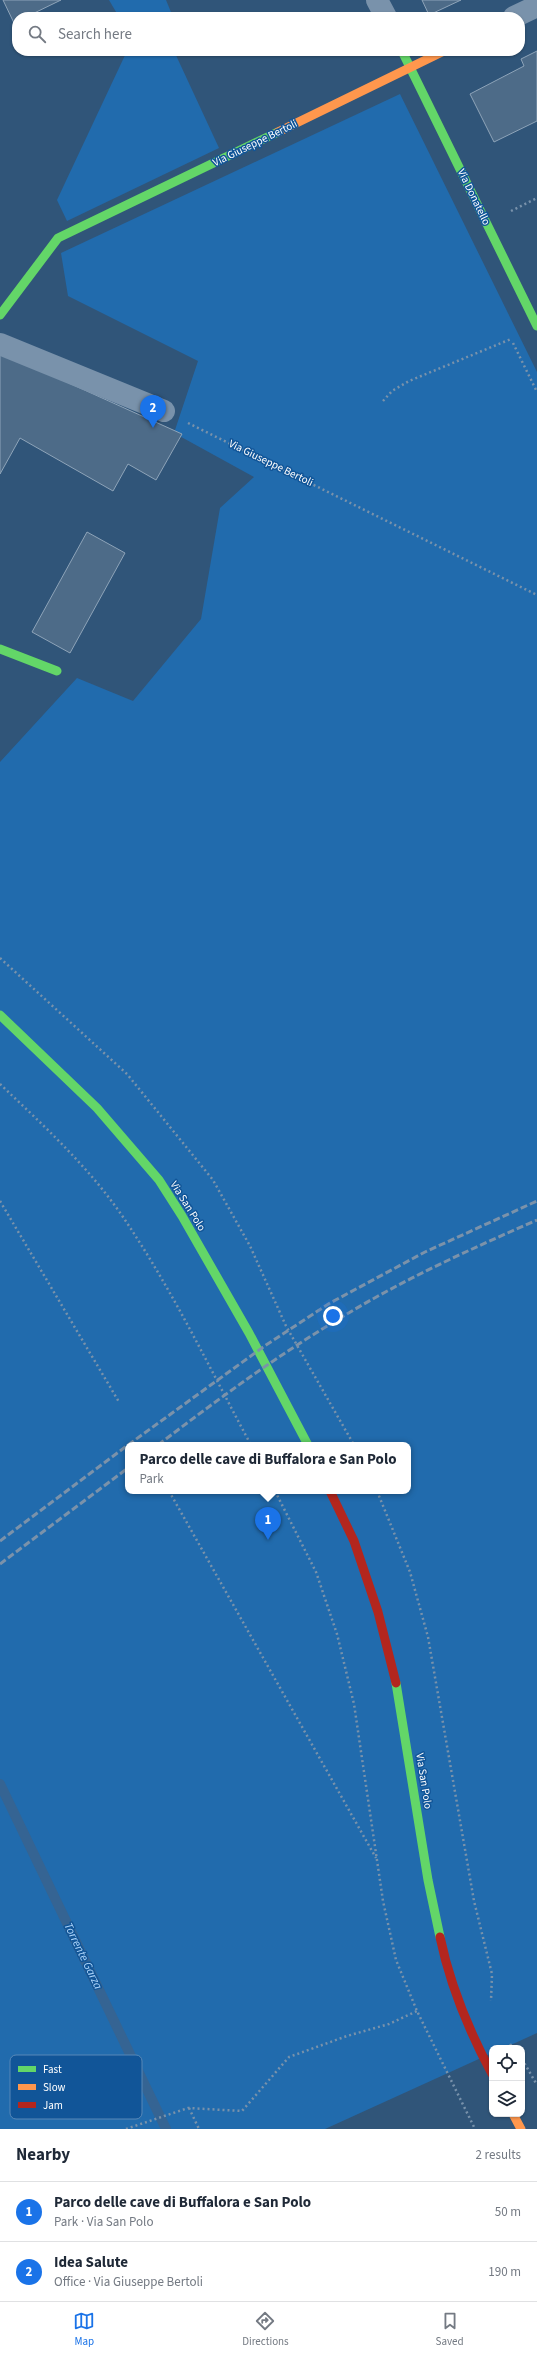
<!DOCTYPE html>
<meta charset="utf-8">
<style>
:root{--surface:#fff;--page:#f6f6f7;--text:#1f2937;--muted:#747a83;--line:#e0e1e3;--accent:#1a73e8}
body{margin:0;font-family:"Source Sans 3",sans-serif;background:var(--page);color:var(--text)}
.controls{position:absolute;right:12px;bottom:12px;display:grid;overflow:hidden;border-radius:8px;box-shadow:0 1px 3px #0004}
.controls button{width:36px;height:36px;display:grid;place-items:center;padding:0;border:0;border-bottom:1px solid var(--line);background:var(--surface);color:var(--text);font:20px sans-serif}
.you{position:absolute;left:333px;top:1316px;width:14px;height:14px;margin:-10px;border:3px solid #fff;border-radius:50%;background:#1a73e8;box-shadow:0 0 0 6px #1a73e833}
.badge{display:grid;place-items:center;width:26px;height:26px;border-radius:50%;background:var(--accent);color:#fff;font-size:13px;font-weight:700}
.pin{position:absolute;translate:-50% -33px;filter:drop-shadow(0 1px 2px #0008)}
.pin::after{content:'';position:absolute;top:21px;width:14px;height:12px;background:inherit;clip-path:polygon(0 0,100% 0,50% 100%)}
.popup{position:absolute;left:125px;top:1442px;width:286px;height:52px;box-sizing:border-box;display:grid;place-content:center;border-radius:8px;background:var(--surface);filter:drop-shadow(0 1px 3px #0005);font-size:13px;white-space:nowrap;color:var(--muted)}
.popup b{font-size:15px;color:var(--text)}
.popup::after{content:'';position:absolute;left:50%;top:100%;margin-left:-8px;border:8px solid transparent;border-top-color:var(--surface)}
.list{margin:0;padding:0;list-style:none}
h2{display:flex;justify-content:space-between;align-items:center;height:52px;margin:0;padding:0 16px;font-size:17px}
h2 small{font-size:13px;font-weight:400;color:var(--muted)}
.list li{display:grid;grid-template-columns:26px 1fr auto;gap:12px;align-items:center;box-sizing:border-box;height:60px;padding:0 16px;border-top:1px solid var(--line)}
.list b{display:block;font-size:15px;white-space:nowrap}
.list p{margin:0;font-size:13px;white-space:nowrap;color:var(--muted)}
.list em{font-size:13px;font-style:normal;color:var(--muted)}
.icon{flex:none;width:22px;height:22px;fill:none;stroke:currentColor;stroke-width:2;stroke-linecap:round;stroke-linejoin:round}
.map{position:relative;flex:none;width:537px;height:2129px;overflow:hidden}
.search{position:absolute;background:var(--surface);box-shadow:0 1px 3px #0004;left:12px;right:12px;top:12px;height:44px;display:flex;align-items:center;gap:10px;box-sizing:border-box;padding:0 14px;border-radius:16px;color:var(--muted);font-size:15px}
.sheet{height:172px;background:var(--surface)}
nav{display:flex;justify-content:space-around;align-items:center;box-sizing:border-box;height:56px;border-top:1px solid var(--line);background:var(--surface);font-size:11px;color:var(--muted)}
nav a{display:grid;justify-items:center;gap:2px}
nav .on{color:var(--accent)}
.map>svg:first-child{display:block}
</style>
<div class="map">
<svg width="537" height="2129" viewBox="0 0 537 2129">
<rect width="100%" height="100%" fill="#305579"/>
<g fill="#216bad" fill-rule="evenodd">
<path d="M109 0H166L173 17H119Z"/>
<path d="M127 51H174L219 148 67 221 57 200Z"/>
<path d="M400 94 537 372V2033L504 2048H492V2053L325 2129H0V762L77 678 133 701 201 619 220 508 254 477 174 433 198 361 68 296 61 253ZM128 1445H408V1491H128Z"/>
</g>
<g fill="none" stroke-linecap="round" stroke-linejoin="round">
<path stroke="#356493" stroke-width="10" d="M0 1784 166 2129"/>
</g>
<g fill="#4d6b88" stroke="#8ea4b9">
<path d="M3 0H61L26 17H17V22L14 23Z"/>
<path d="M422 0H461L429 15Z"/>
<path d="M537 51V121L494 142 470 94 524 66 521 59Z"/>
<path d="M0 352 182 434 156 480 128 464 113 491 20 438 0 474Z"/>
<path d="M87 532 125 553 70 653 32 632Z"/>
</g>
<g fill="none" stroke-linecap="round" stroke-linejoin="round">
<g stroke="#7992ab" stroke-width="2.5" stroke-dasharray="2 3" stroke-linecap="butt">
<path d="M511 211 537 198"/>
<path d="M513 343 537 392"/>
<path d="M383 401 392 391 409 381 511 339"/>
<path d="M188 423 537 595"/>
<path d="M0 958 127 1074 213 1180 250 1246 286 1326 354 1445"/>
<path d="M0 1084C44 1126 91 1169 125 1220 173 1291 210 1369 251 1445"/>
<path d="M0 1201 119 1402"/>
<path d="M169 1491 376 1858"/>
<path d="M275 1491 316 1572 337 1634 354 1704 383 1901 396 1960 417 2011 475 2129"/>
<path d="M377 1491 410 1572 428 1637 474 1901 492 1974 491 2001"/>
<path d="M510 2044 513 2048"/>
<path d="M522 2059 537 2085"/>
<path d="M189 2108 199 2129"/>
<path d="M126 2129 188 2108 242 2111 289 2057 347 2036 389 2024 417 2011"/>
</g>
<g stroke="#7992ab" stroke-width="22">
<path d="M377 0 386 17"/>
<path d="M514 17 537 6"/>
<path d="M0 344 164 411"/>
</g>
<g stroke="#63d668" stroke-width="9">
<path d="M402 51 537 326"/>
<path d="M0 315 58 238 278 132"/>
<path d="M0 649 57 671"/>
<path d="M0 1015 97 1108 159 1180 182 1216 249 1333 308 1445"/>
<path d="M396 1683 428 1880 440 1937"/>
</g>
<g stroke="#ff974d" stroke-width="9">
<path d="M278 132 444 51"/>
<path d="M513 2114 521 2129"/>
</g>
<g stroke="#b3261e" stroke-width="9">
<path d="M330 1491 354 1541 378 1612 396 1683"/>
<path d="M440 1937C450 1985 469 2031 492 2074"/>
</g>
<g stroke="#7b92aa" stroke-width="3" stroke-dasharray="7 3" stroke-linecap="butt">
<path d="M128 1445 266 1345 330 1303 425 1252 537 1201"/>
<path d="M158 1445C217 1400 278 1355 342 1317 404 1279 471 1249 537 1220"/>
<path d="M0 1541 128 1445"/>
<path d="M0 1564 128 1468"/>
</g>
</g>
<g text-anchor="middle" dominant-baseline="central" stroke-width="3" stroke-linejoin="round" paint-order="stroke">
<g font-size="11" fill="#fff" stroke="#115598">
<text transform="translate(255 143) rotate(-26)">Via Giuseppe Bertoli</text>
<text transform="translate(474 197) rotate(64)">Via Donatello</text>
<text transform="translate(271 463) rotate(26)">Via Giuseppe Bertoli</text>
<text transform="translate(188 1206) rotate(58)">Via San Polo</text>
<text transform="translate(424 1781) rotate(81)">Via San Polo</text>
</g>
<g font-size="12" font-style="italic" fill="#aed6fb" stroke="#115598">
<text transform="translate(83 1956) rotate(64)">Torrente Garza</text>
</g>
</g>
<rect x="10" y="2055" width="132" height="64" rx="6" fill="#115598" stroke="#5888b7" stroke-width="1"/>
<rect x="18" y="2066" width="18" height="6" fill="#63d668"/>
<rect x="18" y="2084" width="18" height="6" fill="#ff974d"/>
<rect x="18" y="2102" width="18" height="6" fill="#b3261e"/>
<g font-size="11" fill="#fff">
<text x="43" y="2073">Fast</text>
<text x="43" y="2091">Slow</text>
<text x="43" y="2109">Jam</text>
</g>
</svg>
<div class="controls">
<button><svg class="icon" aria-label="locate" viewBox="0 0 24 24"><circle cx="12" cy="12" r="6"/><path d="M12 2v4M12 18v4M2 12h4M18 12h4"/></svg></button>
<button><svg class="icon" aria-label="layers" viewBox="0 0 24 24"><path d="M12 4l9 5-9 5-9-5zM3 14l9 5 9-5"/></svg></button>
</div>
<div class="you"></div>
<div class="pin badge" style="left:268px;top:1540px">1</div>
<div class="popup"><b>Parco delle cave di Buffalora e San Polo</b>Park</div>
<div class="pin badge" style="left:153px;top:428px">2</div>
<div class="search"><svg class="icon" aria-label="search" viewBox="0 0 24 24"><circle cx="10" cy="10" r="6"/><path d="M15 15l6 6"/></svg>Search here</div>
</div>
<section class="sheet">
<h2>Nearby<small>2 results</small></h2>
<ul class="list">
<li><span class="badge">1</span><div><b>Parco delle cave di Buffalora e San Polo</b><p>Park · Via San Polo</p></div><em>50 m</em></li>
<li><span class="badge">2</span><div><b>Idea Salute</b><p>Office · Via Giuseppe Bertoli</p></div><em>190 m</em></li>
</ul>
</section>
<nav>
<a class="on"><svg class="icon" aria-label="map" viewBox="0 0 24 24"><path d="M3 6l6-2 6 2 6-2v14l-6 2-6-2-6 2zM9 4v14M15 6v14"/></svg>Map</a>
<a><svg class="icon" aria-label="directions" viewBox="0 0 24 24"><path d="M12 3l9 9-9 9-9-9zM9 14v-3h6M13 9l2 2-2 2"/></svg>Directions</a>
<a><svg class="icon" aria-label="saved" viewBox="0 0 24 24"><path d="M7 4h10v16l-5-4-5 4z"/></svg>Saved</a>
</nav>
